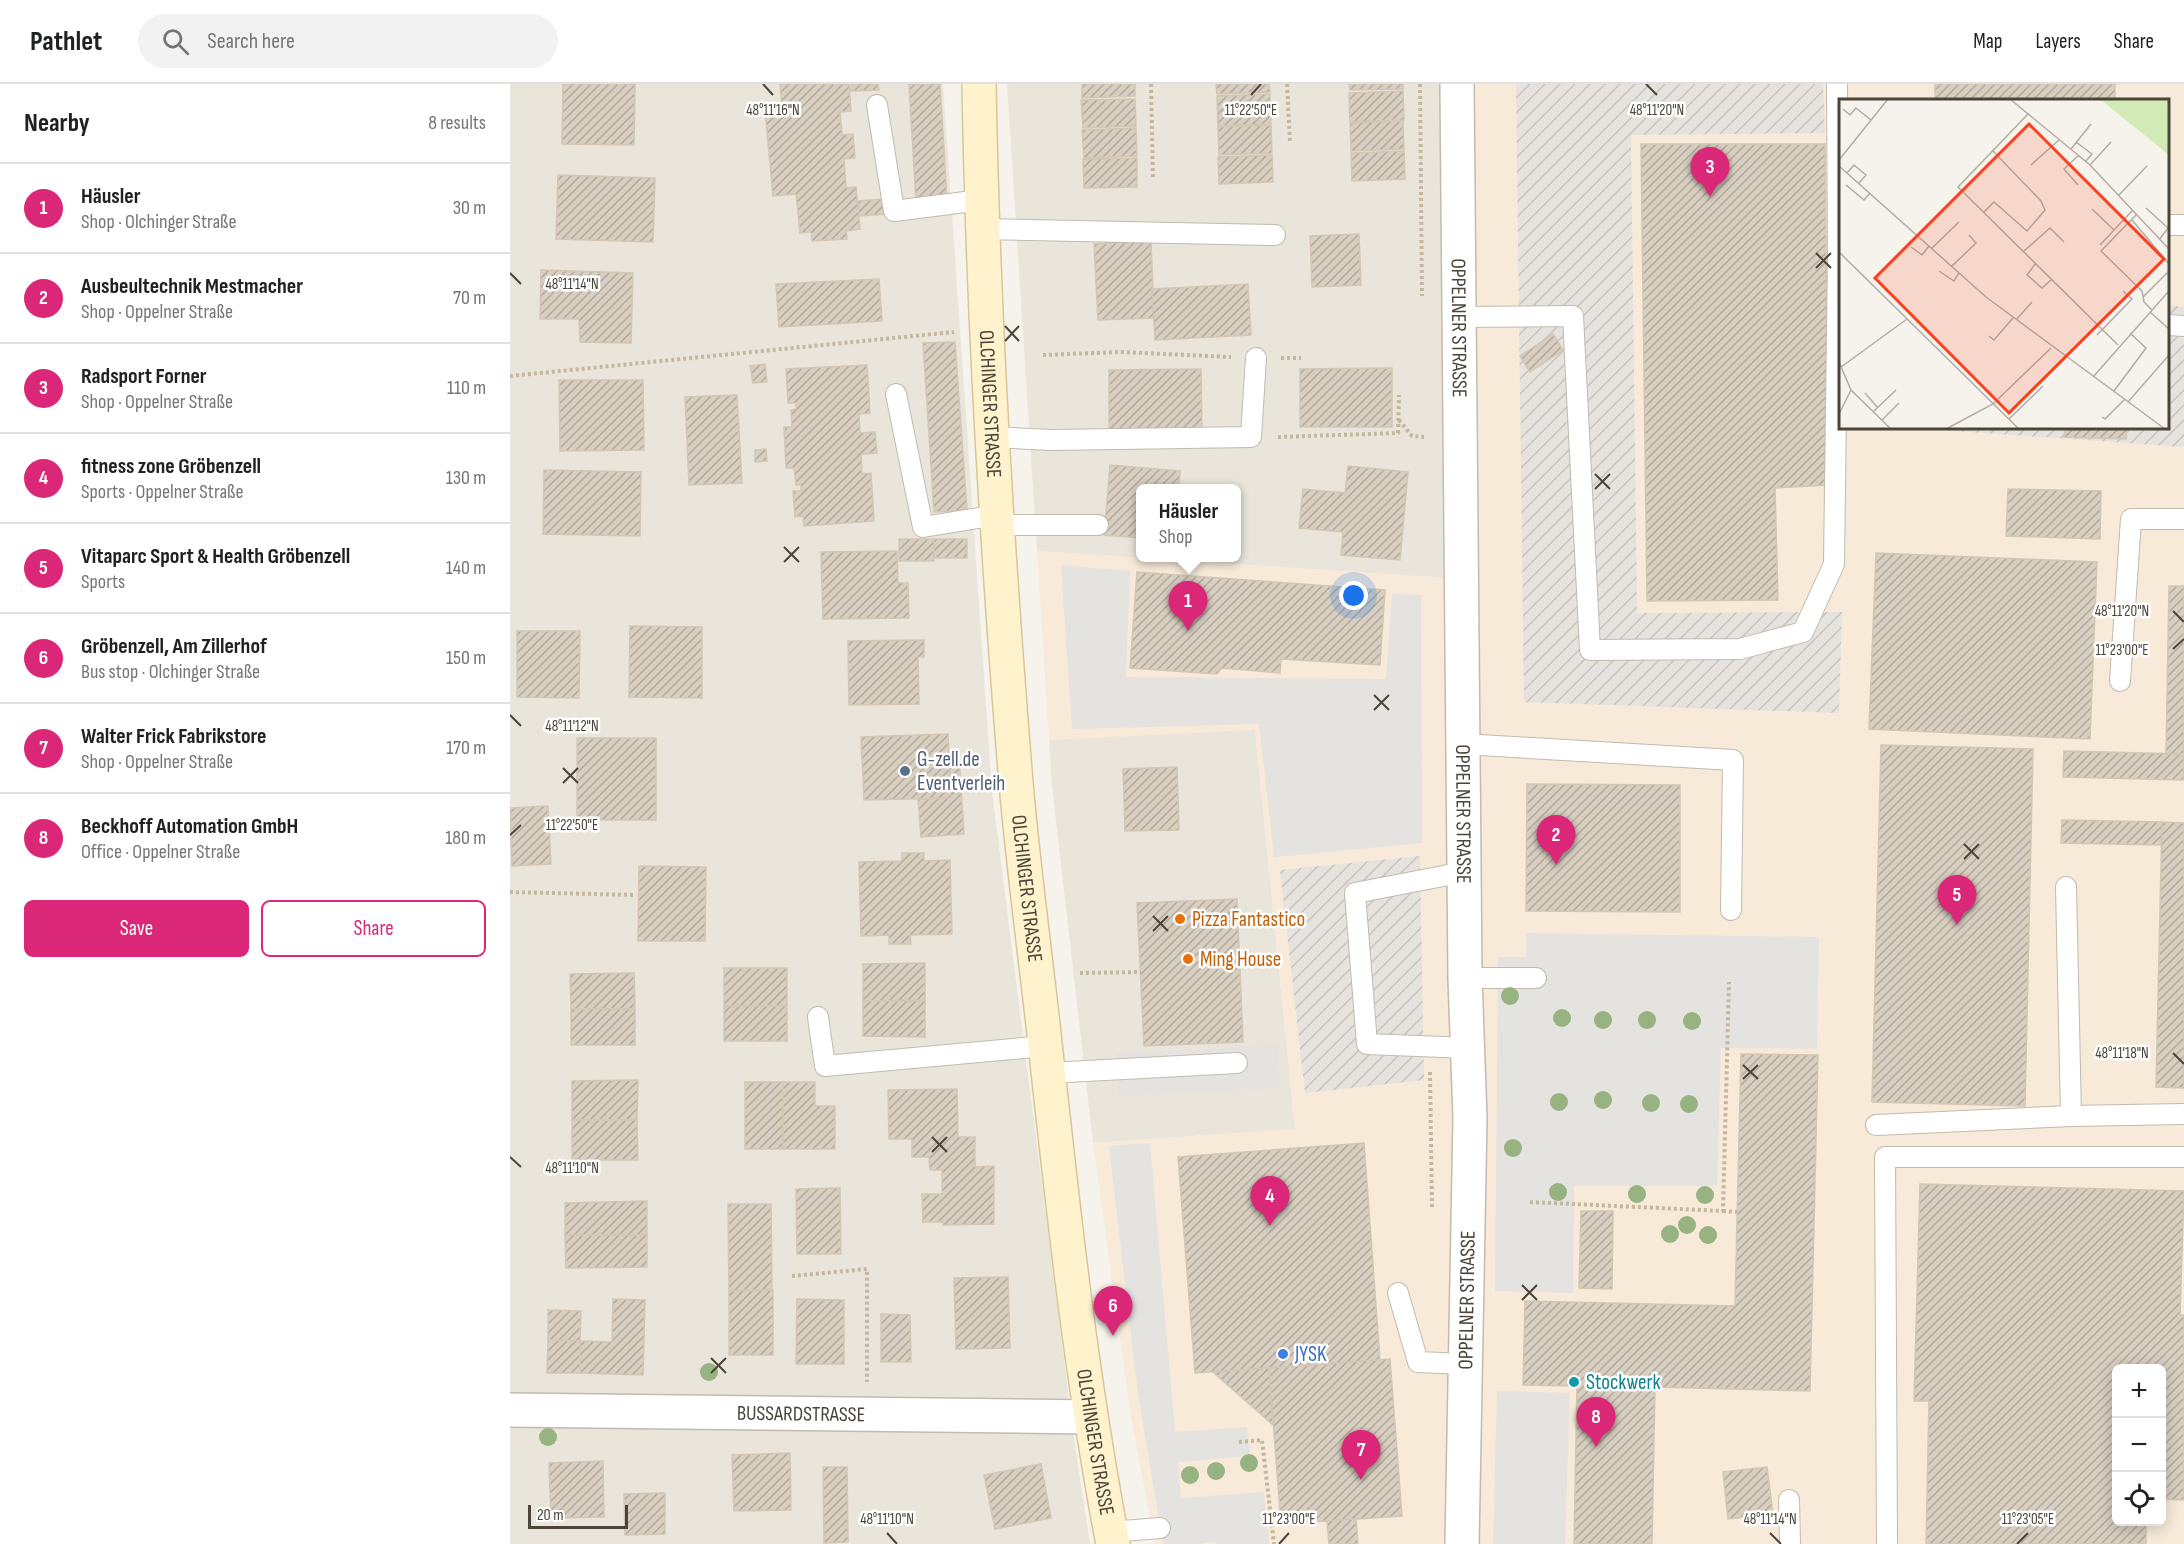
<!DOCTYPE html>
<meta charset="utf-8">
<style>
:root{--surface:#fff;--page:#f2f2f2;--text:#202124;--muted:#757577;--line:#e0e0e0;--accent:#db2777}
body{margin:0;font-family:"Sofia Sans Condensed",sans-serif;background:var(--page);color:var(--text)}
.controls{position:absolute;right:18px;bottom:18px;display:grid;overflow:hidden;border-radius:9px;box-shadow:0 3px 15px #0003}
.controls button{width:54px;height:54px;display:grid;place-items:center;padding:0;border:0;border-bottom:2px solid var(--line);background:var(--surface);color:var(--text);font:30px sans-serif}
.scale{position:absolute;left:18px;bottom:15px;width:100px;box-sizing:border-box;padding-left:6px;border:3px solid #4b4439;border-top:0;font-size:16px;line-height:21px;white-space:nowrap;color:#4b4439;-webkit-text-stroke:4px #fff;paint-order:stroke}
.you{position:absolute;left:844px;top:512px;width:21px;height:21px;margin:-15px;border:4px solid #fff;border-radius:50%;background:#1a73e8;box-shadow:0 0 0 9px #1a73e833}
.badge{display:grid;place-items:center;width:39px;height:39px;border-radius:50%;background:var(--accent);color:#fff;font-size:20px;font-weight:700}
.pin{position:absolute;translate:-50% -50px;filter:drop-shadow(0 2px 3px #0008)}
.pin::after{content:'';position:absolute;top:32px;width:21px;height:18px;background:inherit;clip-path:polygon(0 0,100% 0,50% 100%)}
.popup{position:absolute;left:626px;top:400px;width:105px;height:78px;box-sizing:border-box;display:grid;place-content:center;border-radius:9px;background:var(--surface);filter:drop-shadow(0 2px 4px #0005);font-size:20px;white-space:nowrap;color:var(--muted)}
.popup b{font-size:22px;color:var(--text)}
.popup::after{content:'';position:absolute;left:50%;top:100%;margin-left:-12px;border:12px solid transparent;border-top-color:var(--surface)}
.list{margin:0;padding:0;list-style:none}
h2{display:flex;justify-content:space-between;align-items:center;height:78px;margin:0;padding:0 24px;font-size:26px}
h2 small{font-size:20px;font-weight:400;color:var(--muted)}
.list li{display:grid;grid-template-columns:39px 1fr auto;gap:18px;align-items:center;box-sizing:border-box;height:90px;padding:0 24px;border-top:2px solid var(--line)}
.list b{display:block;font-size:22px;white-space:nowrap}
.list p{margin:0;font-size:20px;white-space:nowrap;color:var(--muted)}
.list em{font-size:20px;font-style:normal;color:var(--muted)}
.actions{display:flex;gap:12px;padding:18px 24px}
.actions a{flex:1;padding:14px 0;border:2px solid var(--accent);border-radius:9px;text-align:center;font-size:21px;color:var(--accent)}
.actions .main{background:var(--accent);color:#fff}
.icon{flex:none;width:33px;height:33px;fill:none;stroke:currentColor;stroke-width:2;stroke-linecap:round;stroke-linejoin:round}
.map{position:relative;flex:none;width:1674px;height:1460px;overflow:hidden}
header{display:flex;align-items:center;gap:36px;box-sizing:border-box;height:84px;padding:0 30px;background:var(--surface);border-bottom:2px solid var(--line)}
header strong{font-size:28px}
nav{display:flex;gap:33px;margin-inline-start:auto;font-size:21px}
.search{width:420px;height:54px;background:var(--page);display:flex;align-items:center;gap:15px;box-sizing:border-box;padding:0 21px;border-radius:33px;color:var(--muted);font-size:22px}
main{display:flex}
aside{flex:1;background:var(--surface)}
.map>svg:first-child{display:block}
</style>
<header>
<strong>Pathlet</strong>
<div class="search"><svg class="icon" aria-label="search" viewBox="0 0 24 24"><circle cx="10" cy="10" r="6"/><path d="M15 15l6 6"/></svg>Search here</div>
<nav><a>Map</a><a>Layers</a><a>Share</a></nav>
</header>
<main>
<aside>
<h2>Nearby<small>8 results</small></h2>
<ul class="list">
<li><span class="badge">1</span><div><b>Häusler</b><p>Shop · Olchinger Straße</p></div><em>30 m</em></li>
<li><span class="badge">2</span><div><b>Ausbeultechnik Mestmacher</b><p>Shop · Oppelner Straße</p></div><em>70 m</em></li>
<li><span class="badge">3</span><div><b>Radsport Forner</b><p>Shop · Oppelner Straße</p></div><em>110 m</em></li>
<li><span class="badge">4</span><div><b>fitness zone Gröbenzell</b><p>Sports · Oppelner Straße</p></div><em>130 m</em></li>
<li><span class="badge">5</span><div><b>Vitaparc Sport &amp; Health Gröbenzell</b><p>Sports</p></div><em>140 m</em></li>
<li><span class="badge">6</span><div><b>Gröbenzell, Am Zillerhof</b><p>Bus stop · Olchinger Straße</p></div><em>150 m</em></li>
<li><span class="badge">7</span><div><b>Walter Frick Fabrikstore</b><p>Shop · Oppelner Straße</p></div><em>170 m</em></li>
<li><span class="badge">8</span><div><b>Beckhoff Automation GmbH</b><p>Office · Oppelner Straße</p></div><em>180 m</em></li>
</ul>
<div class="actions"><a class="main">Save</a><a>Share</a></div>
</aside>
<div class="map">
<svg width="1674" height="1460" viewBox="0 0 1674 1460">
<defs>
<pattern id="industrial-furrows" width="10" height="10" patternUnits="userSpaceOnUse" patternTransform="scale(1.5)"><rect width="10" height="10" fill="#e6e2dd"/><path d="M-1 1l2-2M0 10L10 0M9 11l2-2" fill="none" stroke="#c7c3be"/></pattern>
<pattern id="building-hatch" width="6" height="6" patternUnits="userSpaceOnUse" patternTransform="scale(1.5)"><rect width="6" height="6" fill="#d8cfc1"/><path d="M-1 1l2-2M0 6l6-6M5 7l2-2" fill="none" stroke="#b1aa9e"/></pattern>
</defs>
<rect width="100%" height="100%" fill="#f6f3ec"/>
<g fill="#eae5da" fill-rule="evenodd">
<path d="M0 0H433L482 708 565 1362 580 1460H0Z"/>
<path d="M497 0H947L952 495 527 467ZM630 404H726V474H630Z"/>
<path d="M745 645 785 1045 583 1059 542 702 539 656Z"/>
</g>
<path fill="#f7ead8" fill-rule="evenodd" d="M947 0H1674V1460H645L621 1333 583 1059 785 1045 745 646 539 656 527 467 952 495ZM1330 16H1658V344H1330ZM1606 1284H1652V1438H1606Z"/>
<g fill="url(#industrial-furrows)">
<path d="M1006 0H1313L1315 49 1121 51 1127 529 1332 528 1329 629 1014 618Z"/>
<path d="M1658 221 1674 223V363L1431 346V344H1658Z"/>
<path d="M910 772 914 996 795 1009 770 786Z"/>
</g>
<g fill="#e5e3e0">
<path d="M551 481 620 487 616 593 876 595 882 510 911 511 912 759 764 773 749 640 562 645Z"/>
<path d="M1016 849 1309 853 1307 965 1211 964 1207 1102H1064L1063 1209 985 1207 988 873H1016Z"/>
<path d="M768 961 770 1004 608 1012 606 969Z"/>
<path d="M640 1059 665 1348 737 1343 740 1372 668 1378 671 1414 754 1408 759 1460H706L705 1457 690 1460H653L628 1310 599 1062Z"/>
<path d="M987 1307 1060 1309 1055 1460H983Z"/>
</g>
<g fill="url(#building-hatch)" stroke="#d3c7b4" stroke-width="1.5">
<path d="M53 0H125L124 61 52 60Z"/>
<path d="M270 0H339L341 27 330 28 332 51 343 50 345 74 334 75 336 104 346 103 350 145 336 147 337 155 302 157 301 148 290 149 286 110 263 112 255 26 272 24Z"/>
<path d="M341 0H368L369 6 341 7Z"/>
<path d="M399 0H430L437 116 406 118Z"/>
<path d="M572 0H625V12L572 14Z"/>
<path d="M706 0H759L760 8 707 10Z"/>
<path d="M839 0H893V5L840 6Z"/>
<rect x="1425" y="0" width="180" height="16"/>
<path d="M893 7 894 36 840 38 839 9Z"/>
<path d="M760 10 761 40 708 42 707 12Z"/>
<path d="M625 15 626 42 573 44 571 16Z"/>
<path d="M893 37 894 65 841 67 840 39Z"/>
<path d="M761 41 762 69 709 71 708 43Z"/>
<path d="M626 44 627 72 574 74 572 46Z"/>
<path d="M1131 60H1315L1318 401 1265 404 1268 516 1137 517Z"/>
<path d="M894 67 895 95 842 97 841 69Z"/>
<path d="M762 71 763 98 709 100 708 73Z"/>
<path d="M627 74V103L574 104 573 75Z"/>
<path d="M48 91 145 94 143 158 46 155Z"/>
<path d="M375 115 376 130 349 132 348 117Z"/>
<path d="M849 150 851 201 802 203 800 152Z"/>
<path d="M641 157 644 234 588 236 584 160Z"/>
<path d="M31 186 123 189 121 259 70 258 69 235H30Z"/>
<path d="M369 195 372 237 269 243 266 200Z"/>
<path d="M738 200 741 251 645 256 642 205Z"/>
<path d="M1043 250 1053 266 1020 288 1010 272Z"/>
<path d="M445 258 457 426 424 428 413 259Z"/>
<path d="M255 280 257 298 243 299 240 282Z"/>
<path d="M357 281 360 329 349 330 350 349 365 348 367 369 351 370 352 390 361 389 364 437 294 442 293 432 285 433 283 407H291V401H286L284 384H276L274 343H282L281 326 286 325V319H278L276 285Z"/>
<path d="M882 284V343H790V285Z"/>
<path d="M691 285 692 350 599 351V286Z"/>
<path d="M49 296H133L134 366 50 367Z"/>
<path d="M227 311 232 399 179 401 175 313Z"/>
<path d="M1555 344H1617L1616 355 1554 353Z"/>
<path d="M256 365 257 377 245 378V366Z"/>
<path d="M600 381 670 387 669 404H630V454L594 451Z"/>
<path d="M838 382 898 388 890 476 831 471 833 448 789 444 793 405 835 409Z"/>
<path d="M34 386 131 388 130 452 33 450Z"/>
<path d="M1498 405 1591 407 1590 455 1496 452Z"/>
<rect x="389" y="455" width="35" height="22"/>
<rect x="424" y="455" width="33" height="19"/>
<path d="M387 467 388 499H398L399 534 313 535 311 468Z"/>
<path d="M1366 469 1587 478 1580 655 1359 645Z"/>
<path d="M627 488 875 506 870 581 771 575 770 589 712 584 707 590 620 584Z"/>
<path d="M1659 502H1674V670H1656Z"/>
<path d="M120 542 192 543V614L119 613Z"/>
<path d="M7 547H70L69 614 7 613Z"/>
<path d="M414 556V573H408L409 620 339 621 338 557Z"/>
<path d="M438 650 441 714 354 716 351 653Z"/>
<rect x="67" y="654" width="79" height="82"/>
<path d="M1371 661 1523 665 1515 1022 1362 1018Z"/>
<path d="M1554 667 1674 670V696L1553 693Z"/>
<path d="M439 673H449L454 750 411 753 408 715 441 714Z"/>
<path d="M667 683 669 746 615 747 613 685Z"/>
<path d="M1017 700 1170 701V828L1016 827Z"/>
<path d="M38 722 41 780 2 782 0 724Z"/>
<path d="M1552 736 1652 738V761L1551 759Z"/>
<path d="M1652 738 1674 739V1004L1646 1003Z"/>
<path d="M392 769H414V777L440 776 442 850 400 851 401 860H379V851L351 852 349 778 392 777Z"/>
<path d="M129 782 196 783 195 857H128Z"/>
<path d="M727 815 733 958 634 962 627 819Z"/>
<path d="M415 879V916L353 917V880Z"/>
<rect x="214" y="884" width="63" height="38"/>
<path d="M124 889 125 925H61L60 890Z"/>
<path d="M353 917H415V953L353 952Z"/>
<rect x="214" y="922" width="63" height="35"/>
<rect x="61" y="925" width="64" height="36"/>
<path d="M1231 970 1308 971 1300 1307 1145 1303 1142 1460H1064L1067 1302 1013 1301 1015 1217 1225 1222Z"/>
<path d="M128 996 127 1036H62V997Z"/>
<rect x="235" y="998" width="38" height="67"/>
<path d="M273 998H305V1022H325V1065H273Z"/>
<path d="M447 1005 448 1053H465V1083L484 1082V1140L433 1141V1138H413L412 1110H432V1086H420L419 1073H402V1055H379L378 1006Z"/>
<path d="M62 1036H127L128 1076H62Z"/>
<path d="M854 1059 870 1276 685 1289 668 1073Z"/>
<path d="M1410 1100 1674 1107 1670 1231H1674V1416L1652 1415V1284H1606V1438H1636V1460H1416L1419 1317H1404Z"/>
<path d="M330 1104 331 1170H287L286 1105Z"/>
<path d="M137 1117V1151H55V1119Z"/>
<path d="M218 1120H261L262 1206 219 1207Z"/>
<path d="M1071 1127H1103L1102 1205 1069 1204Z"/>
<path d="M55 1151H137V1183L56 1184Z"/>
<path d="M498 1193 500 1264 446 1265 444 1194Z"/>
<path d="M263 1206V1271H219V1207Z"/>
<path d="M103 1215 135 1216 133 1291 70 1289V1257L102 1258Z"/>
<path d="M287 1215 334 1216V1280H286Z"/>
<path d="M38 1226 71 1227 70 1257 38 1256Z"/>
<path d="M371 1230 400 1231 401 1278H371Z"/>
<path d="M38 1256 70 1257V1289H37Z"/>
<path d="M880 1275 892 1432 771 1440 759 1284Z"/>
<path d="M759 1284 763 1341 703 1288Z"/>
<path d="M280 1369 281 1426 224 1427 222 1371Z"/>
<path d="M93 1377 94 1433 41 1434 39 1379Z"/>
<path d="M531 1380 541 1434 485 1445 474 1391Z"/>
<path d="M313 1383H337L338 1458 314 1459Z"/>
<path d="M1257 1383 1263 1430 1218 1435 1213 1388Z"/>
<path d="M155 1409V1450L115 1451 114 1410Z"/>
<path d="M846 1435 848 1460H819L817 1437Z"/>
</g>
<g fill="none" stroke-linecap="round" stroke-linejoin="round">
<g stroke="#c2bbae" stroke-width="22">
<g id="lane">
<path d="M367 21 384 127 471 116"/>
<path d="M1658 141H1674"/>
<path d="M471 145 765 151"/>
<path d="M949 233 1063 232 1080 566 1230 565 1293 548 1324 480 1328 171 1327 0"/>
<path d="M1658 241 1674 242"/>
<path d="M386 310 413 443 487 431"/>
<path d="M483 353 541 356 741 353 746 274"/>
<path d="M487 441H588"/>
<path d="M1610 597 1621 435H1674"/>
<path d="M953 660 1223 676 1221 826"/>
<path d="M954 788 845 809 857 960 958 964"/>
<path d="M1556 803 1561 1032 1674 1030"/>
<path d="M955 894H1026"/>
<path d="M308 933 315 982 535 962"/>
<path d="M538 989 727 979"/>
<path d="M1366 1041 1561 1032"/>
<path d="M888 1209 908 1278 955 1280"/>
<path d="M1279 1416 1280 1460"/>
<path d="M600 1448 650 1444"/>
<path d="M1377 1460 1375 1073H1674"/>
</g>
</g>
<g stroke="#c2bbae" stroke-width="36">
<g id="street">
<path id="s1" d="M947 0 955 894 960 1034 952 1460"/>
<path id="s2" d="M0 1326 581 1333"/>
</g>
</g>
<g stroke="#d6c79b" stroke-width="36">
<g id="secondary">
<path id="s3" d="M469 0C473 233 487 467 506 699 513 780 524 861 533 941 552 1115 570 1288 603 1460"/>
</g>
</g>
<g stroke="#c4b79f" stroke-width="4" stroke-dasharray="3 3" stroke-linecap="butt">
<path d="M641 0 643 95"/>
<path d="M777 0 780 58"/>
<path d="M910 0 912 212"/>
<path d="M533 271 611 268 721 273"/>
<path d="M771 274H791"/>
<path d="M0 292 444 248"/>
<path d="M889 336 902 352 914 353"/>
<path d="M768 353 888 349 889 311"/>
<path d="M0 808 126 811"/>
<path d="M570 889 631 888"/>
<path d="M920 988 922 1124"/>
<path d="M1020 1118 1213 1127 1219 898"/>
<path d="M1213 1127 1227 1128"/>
<path d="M282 1192 357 1185V1298"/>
<path d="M729 1358 752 1356 764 1460"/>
</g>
<use href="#lane" stroke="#fff" stroke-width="20"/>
<use href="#street" stroke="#fff" stroke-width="33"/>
<use href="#secondary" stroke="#fff3cd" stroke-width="33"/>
</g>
<g fill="#97b381">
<circle cx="1000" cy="912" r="9"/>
<circle cx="1052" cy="934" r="9"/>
<circle cx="1093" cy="936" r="9"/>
<circle cx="1137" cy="936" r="9"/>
<circle cx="1182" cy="937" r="9"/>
<circle cx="1093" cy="1016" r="9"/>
<circle cx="1049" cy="1018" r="9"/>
<circle cx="1141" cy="1019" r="9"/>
<circle cx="1179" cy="1020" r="9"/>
<circle cx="1003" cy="1064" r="9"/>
<circle cx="1048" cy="1108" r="9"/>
<circle cx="1127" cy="1110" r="9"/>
<circle cx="1195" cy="1111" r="9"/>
<circle cx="1177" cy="1141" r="9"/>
<circle cx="1160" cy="1150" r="9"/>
<circle cx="1198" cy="1151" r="9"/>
<circle cx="199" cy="1288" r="9"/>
<circle cx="38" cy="1353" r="9"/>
<circle cx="739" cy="1379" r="9"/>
<circle cx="706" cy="1387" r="9"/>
<circle cx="680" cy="1391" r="9"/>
</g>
<path fill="none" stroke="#4b4439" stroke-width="2" d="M253 0 263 11M1136 0 1147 11M741 11 751 0M1306 169 1321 184M1306 184 1321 169M0 189 11 200M495 242 509 257M495 257 509 242M1085 390 1100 405M1085 405 1100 390M274 463 289 478M274 478 289 463M1663 527 1674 538M1663 565 1674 555M864 611 879 626M864 626 879 611M0 631 11 642M53 684 68 699M53 699 68 684M0 751 11 741M1454 760 1469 775M1454 775 1469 760M643 832 658 847M643 847 658 832M1663 969 1674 980M1233 981 1248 995M1233 995 1248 981M422 1053 437 1068M422 1068 437 1053M0 1073 11 1083M1012 1201 1027 1216M1012 1216 1027 1201M201 1274 216 1289M201 1289 216 1274M377 1449 387 1460M1260 1449 1271 1460M769 1460 779 1449M1507 1460 1518 1449"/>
<circle fill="#5c6f8a" stroke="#fff" stroke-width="2" cx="395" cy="687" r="6"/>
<g fill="#e8710a" stroke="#fff" stroke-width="2">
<circle cx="670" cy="835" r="6"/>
<circle cx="678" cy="875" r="6"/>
</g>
<circle fill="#3f7fe0" stroke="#fff" stroke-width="2" cx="773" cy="1270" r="6"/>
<circle fill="#0f9aa8" stroke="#fff" stroke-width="2" cx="1064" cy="1298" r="6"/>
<g text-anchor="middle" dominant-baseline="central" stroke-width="5" stroke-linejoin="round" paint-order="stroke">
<g font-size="21" fill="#4b4439" stroke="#fff">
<text stroke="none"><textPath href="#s1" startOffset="244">OPPELNER STRASSE</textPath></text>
<text stroke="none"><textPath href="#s3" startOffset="320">OLCHINGER STRASSE</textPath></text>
<text stroke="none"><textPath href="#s1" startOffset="730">OPPELNER STRASSE</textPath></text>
<text stroke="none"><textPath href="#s3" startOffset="806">OLCHINGER STRASSE</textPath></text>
<text transform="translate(957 1216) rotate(-89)">OPPELNER STRASSE</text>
<text stroke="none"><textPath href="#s2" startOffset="291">BUSSARDSTRASSE</textPath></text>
<text stroke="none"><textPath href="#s3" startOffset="1364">OLCHINGER STRASSE</textPath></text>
</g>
<g font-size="21" fill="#4e5e75" stroke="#fff" text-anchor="start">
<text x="407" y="675">G-zell.de<tspan x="407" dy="24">Eventverleih</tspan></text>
</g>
<g font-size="21" fill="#c56008" stroke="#fff" text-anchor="start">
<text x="682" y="835">Pizza Fantastico</text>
<text x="690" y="875">Ming House</text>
</g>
<g font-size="21" fill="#366cbe" stroke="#fff" text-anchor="start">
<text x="785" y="1270">JYSK</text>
</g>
<g font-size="21" fill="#0d838f" stroke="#fff" text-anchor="start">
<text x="1076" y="1298">Stockwerk</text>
</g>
</g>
<g transform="translate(1329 15)">
<rect width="330" height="330" fill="#f6f3ec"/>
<path d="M261 0H330V56Z" fill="#d2eab5"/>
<path d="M305 0H330V20L303 16Z" fill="#d2eab5"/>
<path fill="none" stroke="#b2ada4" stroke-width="1.5" d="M171 0 251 66 330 150M4 10 11 16 17 9 32 21M189 15 119 88 279 246M237 43 253 55 247 62M232 50 252 25M0 61 49 0M192 66 220 41M251 66 272 43M0 67 147 198 326 330M8 74 15 66 27 76 20 84M7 86 25 101 31 94M239 86 225 70 240 56M279 97 308 67M307 109 329 129 320 141M253 110 275 131 293 112M145 113 155 103 188 132 206 111 202 102 153 51M297 116 262 152 303 192 305 203 313 211M293 121 330 165M261 146 275 131M72 148 83 156 90 147M93 149 120 123M185 152 211 129 225 143M0 153 180 330M197 164 188 176 203 189 213 180M113 167 137 144 130 136M100 172 115 182 120 174M304 198 330 172M311 213 330 230M177 221 193 203M258 236 293 200 284 192M150 237 155 241 174 219M0 263 12 291 52 330M2 268 68 220M254 278 330 192M275 292 307 249 291 234M26 294 39 309M289 303 330 256M34 313 57 291M0 315 12 291M263 318 266 320 286 300M170 320 204 287M43 321 60 304M107 330 154 305 212 249"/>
<path fill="#fc3f1d" fill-opacity="0.15" stroke="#fc3f1d" stroke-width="3" d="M190 25 325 160 170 314 36 179Z"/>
<rect width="330" height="330" fill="none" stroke="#4b4439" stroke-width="3"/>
</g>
<g font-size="15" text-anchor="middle" fill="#4b4439" stroke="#fff" stroke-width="5" stroke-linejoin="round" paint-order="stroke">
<text x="263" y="31">48°11'16"N</text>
<text x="741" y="31">11°22'50"E</text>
<text x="1147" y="31">48°11'20"N</text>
<text x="62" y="205">48°11'14"N</text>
<text x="1612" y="532">48°11'20"N</text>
<text x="1612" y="571">11°23'00"E</text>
<text x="62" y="647">48°11'12"N</text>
<text x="62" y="746">11°22'50"E</text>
<text x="1612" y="974">48°11'18"N</text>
<text x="62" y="1089">48°11'10"N</text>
<text x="1518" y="1440">11°23'05"E</text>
<text x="377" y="1440">48°11'10"N</text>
<text x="779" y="1440">11°23'00"E</text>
<text x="1260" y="1440">48°11'14"N</text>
</g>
</svg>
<div class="controls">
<button>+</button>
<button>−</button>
<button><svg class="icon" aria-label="locate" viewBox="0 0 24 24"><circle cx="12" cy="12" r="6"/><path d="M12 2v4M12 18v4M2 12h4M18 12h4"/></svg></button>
</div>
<div class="scale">20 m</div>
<div class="you"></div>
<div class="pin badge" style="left:678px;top:547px">1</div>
<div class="popup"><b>Häusler</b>Shop</div>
<div class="pin badge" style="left:1046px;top:781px">2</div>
<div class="pin badge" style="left:1200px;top:113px">3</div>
<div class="pin badge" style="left:760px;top:1142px">4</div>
<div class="pin badge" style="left:1447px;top:841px">5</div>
<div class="pin badge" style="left:603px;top:1252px">6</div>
<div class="pin badge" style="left:851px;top:1396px">7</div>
<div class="pin badge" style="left:1086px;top:1363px">8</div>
</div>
</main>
